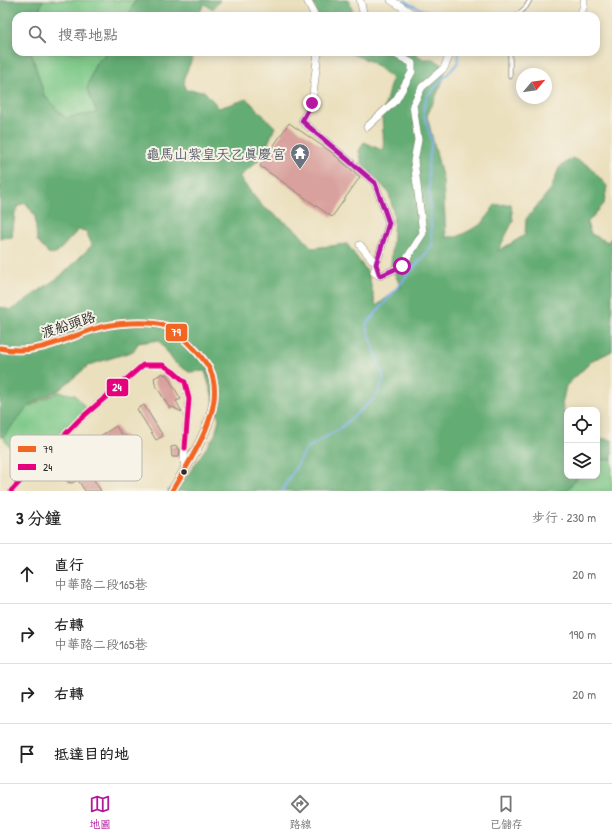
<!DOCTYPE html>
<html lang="zh-TW">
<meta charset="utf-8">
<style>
:root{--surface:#fff;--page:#f2f2f2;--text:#222;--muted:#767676;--line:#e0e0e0;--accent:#b5179e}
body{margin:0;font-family:"Patrick Hand","LXGW WenKai TC",sans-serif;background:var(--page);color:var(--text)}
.controls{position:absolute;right:12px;bottom:12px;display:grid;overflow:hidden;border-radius:8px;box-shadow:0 2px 10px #0003}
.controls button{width:36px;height:36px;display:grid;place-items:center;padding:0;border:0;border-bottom:1px solid var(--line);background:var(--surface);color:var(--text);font:20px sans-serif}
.compass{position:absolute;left:516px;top:68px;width:36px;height:36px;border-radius:50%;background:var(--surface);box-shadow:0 2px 10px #0003;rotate:61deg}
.stop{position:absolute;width:12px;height:12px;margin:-9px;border:3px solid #b5179e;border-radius:50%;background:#fff}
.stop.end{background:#b5179e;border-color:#fff;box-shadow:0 1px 4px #0008}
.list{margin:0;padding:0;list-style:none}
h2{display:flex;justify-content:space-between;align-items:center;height:52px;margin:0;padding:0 16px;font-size:17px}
h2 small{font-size:13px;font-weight:400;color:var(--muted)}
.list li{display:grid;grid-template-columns:26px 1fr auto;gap:12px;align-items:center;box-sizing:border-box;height:60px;padding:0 16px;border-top:1px solid var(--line)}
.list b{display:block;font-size:15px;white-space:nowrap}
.list p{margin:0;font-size:13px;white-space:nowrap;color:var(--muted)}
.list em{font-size:13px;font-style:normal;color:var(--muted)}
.icon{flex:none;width:22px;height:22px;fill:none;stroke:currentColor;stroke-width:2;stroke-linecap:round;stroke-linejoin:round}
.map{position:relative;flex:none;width:612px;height:491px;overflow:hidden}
.search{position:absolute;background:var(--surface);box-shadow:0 2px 10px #0003;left:12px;right:12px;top:12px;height:44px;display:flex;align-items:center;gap:10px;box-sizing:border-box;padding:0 14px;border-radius:12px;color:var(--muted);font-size:15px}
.sheet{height:292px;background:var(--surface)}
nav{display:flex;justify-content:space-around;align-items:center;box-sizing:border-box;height:56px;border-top:1px solid var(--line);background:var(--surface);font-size:11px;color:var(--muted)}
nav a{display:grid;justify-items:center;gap:2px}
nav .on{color:var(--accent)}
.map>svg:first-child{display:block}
</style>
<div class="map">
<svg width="612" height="491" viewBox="0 0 612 491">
<rect width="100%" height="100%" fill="#f7f3e8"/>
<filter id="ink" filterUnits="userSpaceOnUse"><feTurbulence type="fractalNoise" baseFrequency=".025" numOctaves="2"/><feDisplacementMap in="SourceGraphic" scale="8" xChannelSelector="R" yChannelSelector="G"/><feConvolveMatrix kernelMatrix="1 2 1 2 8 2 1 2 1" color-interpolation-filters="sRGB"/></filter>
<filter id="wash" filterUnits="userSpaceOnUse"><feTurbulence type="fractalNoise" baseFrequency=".012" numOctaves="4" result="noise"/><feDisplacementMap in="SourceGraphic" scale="16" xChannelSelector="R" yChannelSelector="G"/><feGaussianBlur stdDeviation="0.9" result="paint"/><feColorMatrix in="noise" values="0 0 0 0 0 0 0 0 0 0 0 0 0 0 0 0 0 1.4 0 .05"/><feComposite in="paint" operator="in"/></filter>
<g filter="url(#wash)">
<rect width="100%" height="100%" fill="#ebe0be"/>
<g fill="#7ac786" stroke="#527958">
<path d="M43 0H136L128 16H37Z"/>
<path d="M31 52H108L95 64 97 113 65 118 44 95Z"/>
<path d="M59 392 75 395 87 410 40 454C30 447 24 445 11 448L8 445 2 436 19 411Z"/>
<path d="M612 459V491H566L579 476H597V461Z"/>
</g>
<g fill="#63ac73" stroke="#476c4f">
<path d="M0 0H43L37 16H16V52H31L44 95 65 118 97 113 87 89 95 64 108 52H193L192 59 184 78 185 90 204 91 219 108 247 99 275 127 262 157 239 177 262 206 296 230 312 248 347 244 368 273 376 306 401 287 391 266 394 215 389 193 362 163 359 151 364 142 384 151 382 116 392 78 370 61 346 52H414L423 59H434L444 66V78L427 116 443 180 446 237H457L482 224 495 205 511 204 513 221 498 251 525 235 526 219 551 189 559 168 572 158 588 165 607 186 604 204 587 223 591 234 608 242 612 237V351L592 361 566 386 562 404 567 421V476H579L566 491H167L183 482 215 435 219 419 205 371 189 372 174 362 159 340 138 343 134 351 89 365 59 390 29 405 3 437H0V307L11 310 62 275 92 245 86 231 78 230 56 254 48 253 37 241 35 216 26 203 19 205 15 213 12 237 0 238Z"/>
<path d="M136 0H220L213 9 204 4 198 16H128Z"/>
<path d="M312 0H348L355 16H318Z"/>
<path d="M597 438 612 440V459L597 461Z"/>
</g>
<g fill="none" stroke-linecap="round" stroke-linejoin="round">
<g stroke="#78ace5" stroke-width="2">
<path d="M405 0 409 4 439 16"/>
<path d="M282 491 307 448 339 429 376 397 384 379 366 325 432 246 428 165 432 141 423 111 427 96 457 64 459 54 458 52"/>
</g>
</g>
<g id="blocks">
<g fill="#d9a19d">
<path d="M289 123 331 152 360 177 332 217 260 166Z"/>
<path d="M163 373 164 375 166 374 181 399 176 401 182 412 172 407 170 409 154 382 155 381 154 378Z"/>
<path d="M144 405 163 436 156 440 137 409Z"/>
<path d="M116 426 121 434 127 437 129 440V446L136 456 132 459 136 466 119 478 94 440Z"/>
<path d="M177 446V449H180L179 457H172L171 447Z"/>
<path d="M78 455 80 460 83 459 89 468 87 469 101 491H85L78 480 72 483 68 482 67 479 69 476 64 467 66 466 65 464Z"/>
</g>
</g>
</g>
<g filter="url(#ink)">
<use href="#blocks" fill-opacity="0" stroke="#8b8674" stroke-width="1"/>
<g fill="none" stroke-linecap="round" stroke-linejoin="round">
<g stroke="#8b8674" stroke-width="5">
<g id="service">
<path d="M516 16 526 7 530 0"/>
<path d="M510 77V52"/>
</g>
</g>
<g stroke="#8b8674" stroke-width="8">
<g id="minor">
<path d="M307 0 315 16"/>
<path d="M360 0 364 16"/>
<path d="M391 0 416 16"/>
<path d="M580 16 584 5V0"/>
<path d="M318 52 312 103 302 121 375 183 389 223 374 272 380 276 402 266 423 233 414 161 418 140 413 105 422 87 444 68 450 54 449 52"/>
<path d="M367 127 396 100 412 72V63L391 52"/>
<path d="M360 245 376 264 377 267"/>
<path d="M11 491 78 421 143 365H163L174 372 185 382 189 399 184 457 185 470"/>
</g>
</g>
<g stroke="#8b8674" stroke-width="10">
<path id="tertiary" d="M0 348C34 356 62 340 94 329 111 323 149 320 166 326 175 329 196 350 202 358 207 364 212 372 213 379 222 414 189 462 172 491"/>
</g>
<use href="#service" stroke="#fff" stroke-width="3.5"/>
<use href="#minor" stroke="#fff" stroke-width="7"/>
<use href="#tertiary" stroke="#fff" stroke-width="9"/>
<g stroke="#f7f3e8" stroke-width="8">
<path id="bus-1" d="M0 348C34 356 62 340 94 329 111 323 149 320 166 326 175 329 196 350 202 358 207 364 212 372 213 379 222 414 189 462 172 491"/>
</g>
<g stroke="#f7f3e8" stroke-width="8">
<path id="bus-2" d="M11 491 78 421 143 365H163L174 372 185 382 189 399 185 448"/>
</g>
<use href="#bus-1" stroke="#f26522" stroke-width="5"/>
<use href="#bus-2" stroke="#e5007d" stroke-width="5"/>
</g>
</g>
<g fill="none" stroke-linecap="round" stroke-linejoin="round" filter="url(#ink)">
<path stroke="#b5179e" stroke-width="5" d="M312 103 302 121 375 183 389 223 376 264 380 276 402 266"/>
</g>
<defs>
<g id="temple-pin" transform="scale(1)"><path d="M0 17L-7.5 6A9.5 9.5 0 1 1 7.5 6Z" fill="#6b7280" stroke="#f7f3e8"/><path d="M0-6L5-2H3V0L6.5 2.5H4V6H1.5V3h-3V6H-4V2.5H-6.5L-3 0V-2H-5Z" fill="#fff"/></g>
</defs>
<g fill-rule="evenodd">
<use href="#temple-pin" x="300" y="153"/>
</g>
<circle fill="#2b2b2b" stroke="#f7f3e8" stroke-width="1.5" cx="184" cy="472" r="3.5"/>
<g text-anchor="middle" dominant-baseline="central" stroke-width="4" stroke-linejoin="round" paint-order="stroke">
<g font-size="14" fill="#5b616d" stroke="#f7f3e8" text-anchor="end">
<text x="286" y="153">龜馬山紫皇天乙真慶宮</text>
</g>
<g font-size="14" fill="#2b2b2b" stroke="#f7f3e8">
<text transform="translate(68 324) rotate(-18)">渡船頭路</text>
</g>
</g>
<rect x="10" y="435" width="132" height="46" rx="6" fill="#f7f3e8" stroke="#bab7af" stroke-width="1"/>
<rect x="18" y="446" width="18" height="6" fill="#f26522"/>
<rect x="18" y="464" width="18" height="6" fill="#e5007d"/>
<g font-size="11" fill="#2b2b2b">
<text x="43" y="453">79</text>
<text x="43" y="471">24</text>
</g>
<g stroke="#f7f3e8" stroke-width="1.5">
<rect x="165" y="323" width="23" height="19" rx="4" fill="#f26522"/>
<rect x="106" y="378" width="23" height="19" rx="4" fill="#e5007d"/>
</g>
<g font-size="11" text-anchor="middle" font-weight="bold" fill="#fff">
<text x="176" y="336">79</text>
<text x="117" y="391">24</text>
</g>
</svg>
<div class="controls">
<button><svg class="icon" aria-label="locate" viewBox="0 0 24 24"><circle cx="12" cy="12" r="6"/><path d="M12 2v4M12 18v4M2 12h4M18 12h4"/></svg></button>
<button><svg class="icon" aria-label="layers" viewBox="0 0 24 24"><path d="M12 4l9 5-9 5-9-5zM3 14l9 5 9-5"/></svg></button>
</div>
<svg class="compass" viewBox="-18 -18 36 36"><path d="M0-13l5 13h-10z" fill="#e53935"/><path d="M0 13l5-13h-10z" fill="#767676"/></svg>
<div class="stop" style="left:402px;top:266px"></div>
<div class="stop end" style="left:312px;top:103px"></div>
<div class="search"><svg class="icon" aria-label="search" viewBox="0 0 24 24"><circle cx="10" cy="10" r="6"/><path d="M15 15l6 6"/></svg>搜尋地點</div>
</div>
<section class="sheet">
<h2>3 分鐘<small>步行 · 230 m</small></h2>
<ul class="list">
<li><svg class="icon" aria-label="ahead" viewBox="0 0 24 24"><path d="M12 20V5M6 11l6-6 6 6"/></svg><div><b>直行</b><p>中華路二段165巷</p></div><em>20 m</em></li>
<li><svg class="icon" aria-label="right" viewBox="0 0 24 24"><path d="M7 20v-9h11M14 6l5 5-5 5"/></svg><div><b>右轉</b><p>中華路二段165巷</p></div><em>190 m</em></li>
<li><svg class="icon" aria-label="right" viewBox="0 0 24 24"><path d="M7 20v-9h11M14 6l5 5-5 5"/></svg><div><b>右轉</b></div><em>20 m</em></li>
<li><svg class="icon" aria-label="arrive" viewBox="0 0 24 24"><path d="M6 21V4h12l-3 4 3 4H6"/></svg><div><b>抵達目的地</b></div></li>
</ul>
</section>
<nav>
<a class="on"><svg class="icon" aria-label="map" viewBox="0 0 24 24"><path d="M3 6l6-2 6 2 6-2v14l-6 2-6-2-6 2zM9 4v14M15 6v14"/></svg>地圖</a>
<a><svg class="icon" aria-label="directions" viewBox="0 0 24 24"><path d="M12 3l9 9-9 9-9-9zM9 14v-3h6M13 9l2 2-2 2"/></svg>路線</a>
<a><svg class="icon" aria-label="saved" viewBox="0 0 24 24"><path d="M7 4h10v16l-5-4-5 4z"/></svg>已儲存</a>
</nav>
